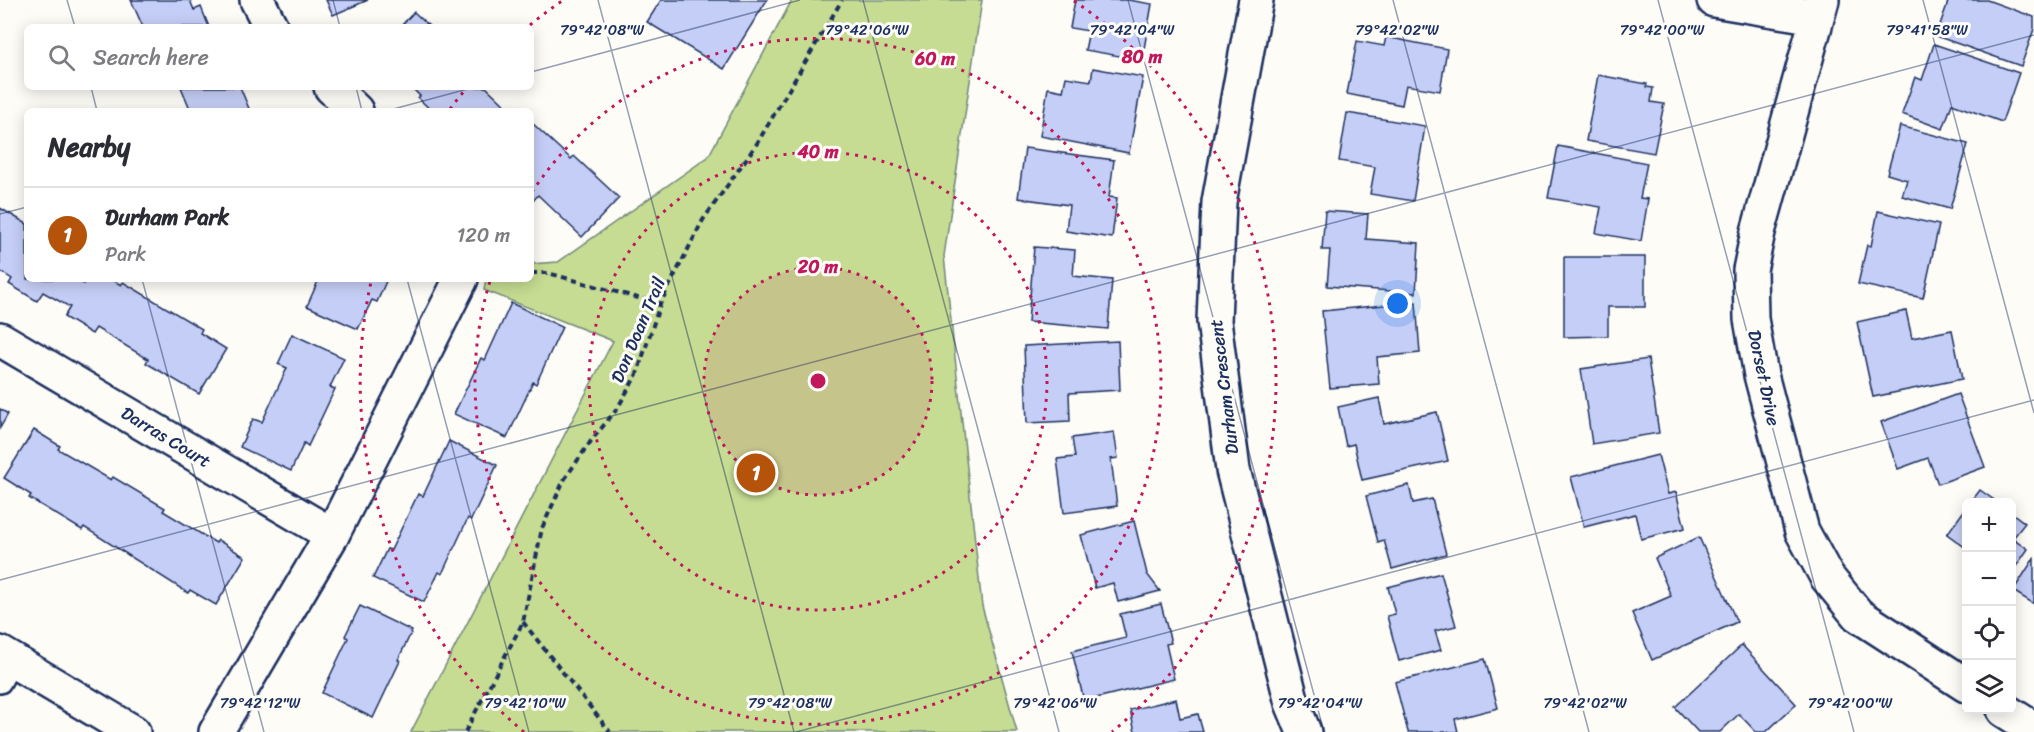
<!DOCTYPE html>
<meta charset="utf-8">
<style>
:root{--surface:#fff;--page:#f2f2f3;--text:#2b2b33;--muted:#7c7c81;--line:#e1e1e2;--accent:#b45309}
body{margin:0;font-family:Sriracha,sans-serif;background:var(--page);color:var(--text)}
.controls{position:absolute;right:18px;bottom:18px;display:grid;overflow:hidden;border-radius:9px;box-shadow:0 3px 15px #0003}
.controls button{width:54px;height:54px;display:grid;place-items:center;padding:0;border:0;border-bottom:2px solid var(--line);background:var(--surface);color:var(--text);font:30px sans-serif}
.you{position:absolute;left:1398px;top:304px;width:21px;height:21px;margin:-15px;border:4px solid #fff;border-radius:50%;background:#1a73e8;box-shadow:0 0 0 9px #1a73e833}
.badge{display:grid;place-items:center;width:39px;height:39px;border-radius:50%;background:var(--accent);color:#fff;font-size:20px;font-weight:700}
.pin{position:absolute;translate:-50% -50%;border:3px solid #fff;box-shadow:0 2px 6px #0006}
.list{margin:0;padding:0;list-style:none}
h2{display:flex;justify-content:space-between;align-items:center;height:78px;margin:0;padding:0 24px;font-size:26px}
h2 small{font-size:20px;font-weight:400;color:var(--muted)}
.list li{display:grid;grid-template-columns:39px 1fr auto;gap:18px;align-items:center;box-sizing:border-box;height:96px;padding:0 24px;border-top:2px solid var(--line)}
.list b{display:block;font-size:22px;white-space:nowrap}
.list p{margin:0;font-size:20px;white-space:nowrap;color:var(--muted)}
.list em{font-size:20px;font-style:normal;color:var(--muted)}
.icon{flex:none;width:33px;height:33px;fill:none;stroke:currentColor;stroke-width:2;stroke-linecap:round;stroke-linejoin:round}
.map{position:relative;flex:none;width:2034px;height:732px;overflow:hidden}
.search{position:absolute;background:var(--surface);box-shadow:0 3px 15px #0003;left:24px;top:24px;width:510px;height:66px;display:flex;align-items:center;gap:15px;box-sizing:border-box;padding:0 21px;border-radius:9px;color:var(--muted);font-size:22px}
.panel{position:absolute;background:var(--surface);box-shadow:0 3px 15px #0003;left:24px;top:108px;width:510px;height:174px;border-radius:9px}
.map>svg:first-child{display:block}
</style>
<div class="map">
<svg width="2034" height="732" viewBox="0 0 2034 732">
<rect width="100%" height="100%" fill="#fdfcf7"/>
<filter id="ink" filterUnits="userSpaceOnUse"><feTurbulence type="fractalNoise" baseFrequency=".0167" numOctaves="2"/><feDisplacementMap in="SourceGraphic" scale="12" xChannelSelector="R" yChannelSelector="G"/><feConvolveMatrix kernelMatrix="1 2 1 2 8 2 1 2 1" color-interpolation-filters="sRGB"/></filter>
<g filter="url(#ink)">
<path fill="#c5dc92" stroke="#708678" stroke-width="1.5" d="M792 0H982L944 256 982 606 1017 732H411L613 341 484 290 486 279H531V264L558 262 708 157Z"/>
<g fill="#c5cef6" stroke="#1b2f5e" stroke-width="1.5">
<path d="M131 0H190L194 10 201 7 209 27H143Z"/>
<path d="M326 0H368L333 15Z"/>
<path d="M661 0H767L724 69 647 22Z"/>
<path d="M1075 0H1128L1152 4 1142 60 1085 50 1089 31 1070 28Z"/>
<path d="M1944 0H1987L2034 17V29L2021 66 1936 36 1948 2Z"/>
<path d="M414 12 430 27H400Z"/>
<path d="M1386 37 1447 49 1440 91 1406 85 1402 105 1347 94 1357 41 1384 46Z"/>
<path d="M1934 44 2019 73 2002 122 1952 104 1943 129 1902 114 1915 77 1922 80Z"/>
<path d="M1093 68 1143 77 1129 153 1040 136 1048 88 1063 91 1066 77 1091 81Z"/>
<path d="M1598 75 1647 84 1646 87 1653 88 1651 102 1664 104 1654 153 1586 141Z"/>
<path d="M181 87H240L250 111H191Z"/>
<path d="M411 87H486L511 111H432L418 98 420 96Z"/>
<path d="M1347 113 1425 126 1413 201 1370 194 1375 167 1339 161Z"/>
<path d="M531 122 571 159 574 156 619 198 582 237 538 195 533 201 531 199Z"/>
<path d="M1900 126 1968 144 1950 209 1902 196 1907 180 1887 174Z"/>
<path d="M1558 146 1647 163 1640 198 1648 199 1641 241 1596 233 1601 207 1548 198Z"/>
<path d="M1025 148 1114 160 1109 197 1117 198 1112 238 1066 231 1069 205 1018 198Z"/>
<path d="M0 208 27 224V279H75L84 284 87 279H111L121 285 123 282 202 329 200 333 226 349 199 394 146 363 148 359 96 328 92 334 64 317 70 307 43 292 37 301 9 284 12 279 0 271Z"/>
<path d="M1325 211 1368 214 1366 239 1419 243 1416 293 1327 286 1330 250H1322Z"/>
<path d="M1878 211 1939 225 1923 298 1858 284 1867 245 1871 246Z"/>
<path d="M1034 247 1075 250 1073 276 1112 280 1108 329 1028 322Z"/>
<path d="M1564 257H1645V307H1608V336L1564 337Z"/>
<path d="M319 279H387L377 302 372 300 358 329 307 306Z"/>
<path d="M1416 302 1420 353 1377 357 1379 384 1330 388 1322 311Z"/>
<path d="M511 303 562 327 536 384 533 382 507 438 454 414 481 358 485 360Z"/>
<path d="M1906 311 1912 338 1952 330 1962 379 1873 397 1857 322Z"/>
<path d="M292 334 344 358 330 387 335 389 308 446 304 443 291 471 240 447 253 419 262 422 287 368 278 364Z"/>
<path d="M1118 341 1120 390 1069 393 1070 421 1027 423 1024 346Z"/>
<path d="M1648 359 1659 433 1592 444 1581 369Z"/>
<path d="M1958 394 1985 467 1938 484 1928 458 1898 469 1881 422Z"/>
<path d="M1379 398 1384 424 1437 412 1448 461 1362 480 1354 444 1346 446 1338 407Z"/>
<path d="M0 409 8 414 0 428Z"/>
<path d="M34 430 60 446 58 449 111 480 113 477 165 508 163 511 216 543 218 540 245 557 216 605 190 590 188 593 84 527 82 530 29 498 31 495 4 478Z"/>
<path d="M1114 432 1118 458 1111 459 1117 506 1064 513 1057 459 1075 457 1072 438Z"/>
<path d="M449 441 497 465 471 520 468 518 442 574 439 572 424 602 373 578 387 549 391 550 418 494 423 496Z"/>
<path d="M1658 455 1668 494 1676 492 1685 528 1641 539 1635 514 1584 527 1571 477Z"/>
<path d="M1409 485 1413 503 1432 499 1446 554 1392 569 1384 540 1378 542 1366 496Z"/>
<path d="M1980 490 1997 502H1971Z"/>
<path d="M1966 508V548L1947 534Z"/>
<path d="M2012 513 2025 523 2013 538 2028 549 2012 572Z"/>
<path d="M1134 521 1147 574 1160 591 1118 602 1113 583 1095 588 1081 535Z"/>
<path d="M1699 537 1737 622 1652 660 1632 613 1671 596 1655 558Z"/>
<path d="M2034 558V604L2013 591Z"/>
<path d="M1441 573 1456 626 1435 631 1441 650 1399 661 1387 616 1395 614 1388 587Z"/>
<path d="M1161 604 1171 643 1166 644 1174 679 1084 701 1072 651 1126 638 1120 614Z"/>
<path d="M360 606 412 631 398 660 400 661 373 718 322 693 348 638 345 636Z"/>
<path d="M1742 645 1796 704 1766 732H1756L1739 714 1720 732H1698L1675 707Z"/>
<path d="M1485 659 1498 708 1455 719 1458 732H1408L1395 682Z"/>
<path d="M1176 699 1180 718 1198 714 1203 732H1135L1130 710Z"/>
</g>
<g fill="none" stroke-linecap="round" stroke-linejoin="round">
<g stroke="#1b2f5e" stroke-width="26">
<path id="lane" d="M0 682 12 660"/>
</g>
<g stroke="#1b2f5e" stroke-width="38">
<g id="street">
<path d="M257 0 271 27"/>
<path d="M1256 0 1219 202 1214 321 1233 470 1292 703 1304 732"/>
<path d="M1714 0 1816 17"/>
<path d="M1822 0 1758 232 1750 270 1751 319 1761 375 1802 531 1827 577 1858 615 1966 685"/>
<path d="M331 87 356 111"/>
<path d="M0 339 332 535"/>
<path d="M2004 710 2034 729"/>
<path d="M216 732 332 535 461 279"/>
</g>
</g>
<g stroke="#1b2f5e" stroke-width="38">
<path id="secondary" d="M0 653 133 732"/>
</g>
<g stroke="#1b2f5e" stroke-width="4" stroke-dasharray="6 4.5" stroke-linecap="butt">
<path d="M531 273H548L660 304"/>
<path d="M523 622 610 732"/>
<path d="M465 732 523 622 542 528 564 480 591 441 617 409 637 374 660 304 703 220 756 145 842 0"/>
</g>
<use href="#lane" stroke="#fdfcf7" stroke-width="21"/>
<use href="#street" stroke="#fdfcf7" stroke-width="33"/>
<use href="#secondary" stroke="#fdfcf7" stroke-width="33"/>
</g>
</g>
<path fill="none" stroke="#1b2f5e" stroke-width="1.5" stroke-opacity="0.45" d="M67 0 75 27M333 0 340 27M598 0 794 732M863 0 1059 732M1128 0 1324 732M1393 0 1589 732M1658 0 1854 732M1923 0 2034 413M531 72 800 0M91 87 97 111M356 87 362 111M386 111 475 87M0 214 27 207M142 279 264 732M407 279 529 732M0 580 2034 35M796 732 2034 400"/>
<circle cx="818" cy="381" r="114" fill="#c2185b" fill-opacity=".12"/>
<g fill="none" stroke="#c2185b" stroke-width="3" stroke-dasharray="3 6">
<circle cx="818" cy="381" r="114"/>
<circle cx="818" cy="381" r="229"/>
<path d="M532 192A343 343 0 1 1 490 281"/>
<path d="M524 732A458 458 0 0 1 371 282M450 109A458 458 0 0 1 465 90M530 25A458 458 0 0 1 562 1M1074 1A458 458 0 0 1 1112 732"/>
</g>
<g text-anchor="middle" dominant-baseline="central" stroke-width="6" stroke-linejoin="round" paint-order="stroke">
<g font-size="18" fill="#1b2f5e" stroke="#fdfcf7">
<text transform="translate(638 330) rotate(-67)">Don Doan Trail</text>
<text transform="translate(1764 378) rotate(78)">Dorset Drive</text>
<text transform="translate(1224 387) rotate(-97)">Durham Crescent</text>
<text transform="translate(166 437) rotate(31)">Darras Court</text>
</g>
</g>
<g font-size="15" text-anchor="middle" fill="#1b2f5e" stroke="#fdfcf7" stroke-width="6" stroke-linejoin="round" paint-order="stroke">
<text x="602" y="35">79°42'08"W</text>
<text x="867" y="35">79°42'06"W</text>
<text x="1132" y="35">79°42'04"W</text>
<text x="1397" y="35">79°42'02"W</text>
<text x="1662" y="35">79°42'00"W</text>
<text x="1927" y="35">79°41'58"W</text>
<text x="260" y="708">79°42'12"W</text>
<text x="525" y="708">79°42'10"W</text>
<text x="790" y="708">79°42'08"W</text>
<text x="1055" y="708">79°42'06"W</text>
<text x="1320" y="708">79°42'04"W</text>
<text x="1585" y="708">79°42'02"W</text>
<text x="1850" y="708">79°42'00"W</text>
</g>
<circle cx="818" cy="381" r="9" fill="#c2185b" stroke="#fdfcf7" stroke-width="3"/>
<g font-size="18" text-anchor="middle" font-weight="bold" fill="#c2185b" stroke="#fdfcf7" stroke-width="6" stroke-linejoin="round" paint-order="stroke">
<text x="1142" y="63">80 m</text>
<text x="935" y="65">60 m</text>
<text x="818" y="158">40 m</text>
<text x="818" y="273">20 m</text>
</g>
</svg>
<div class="controls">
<button>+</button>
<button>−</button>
<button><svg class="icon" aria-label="locate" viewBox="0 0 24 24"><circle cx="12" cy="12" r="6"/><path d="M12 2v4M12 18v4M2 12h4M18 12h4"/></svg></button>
<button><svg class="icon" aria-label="layers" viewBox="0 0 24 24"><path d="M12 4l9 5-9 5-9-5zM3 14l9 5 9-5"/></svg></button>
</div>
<div class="you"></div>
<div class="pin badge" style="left:756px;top:473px">1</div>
<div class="search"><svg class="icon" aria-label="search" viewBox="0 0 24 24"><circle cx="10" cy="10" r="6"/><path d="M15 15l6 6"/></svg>Search here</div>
<section class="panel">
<h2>Nearby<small></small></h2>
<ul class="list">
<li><span class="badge">1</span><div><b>Durham Park</b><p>Park</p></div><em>120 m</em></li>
</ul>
</section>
</div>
